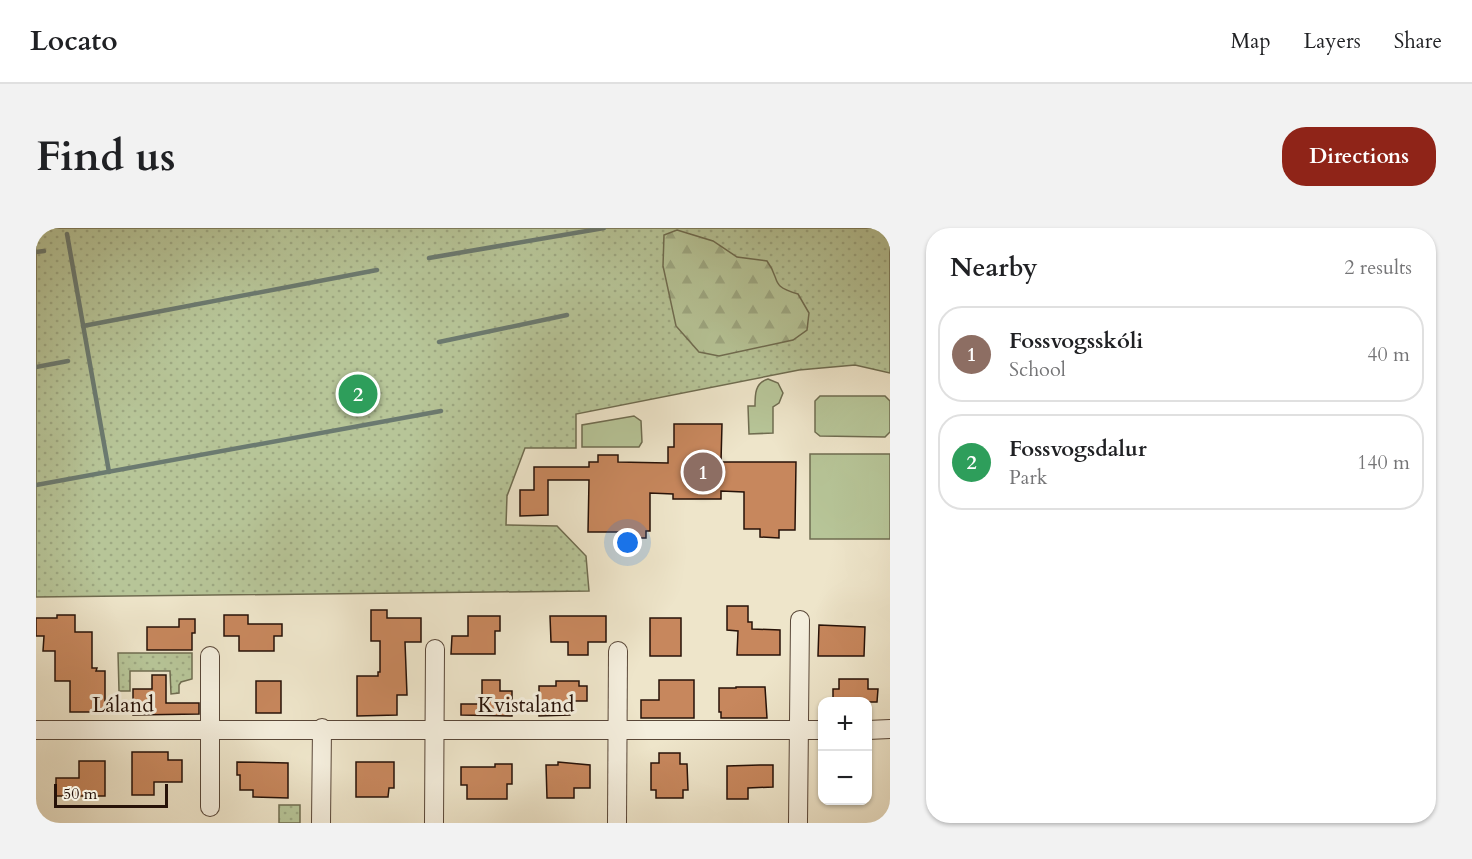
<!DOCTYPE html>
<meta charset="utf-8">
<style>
:root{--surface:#fff;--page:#f2f2f2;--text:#202124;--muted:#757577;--line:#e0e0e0;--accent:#8f2418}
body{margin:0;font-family:Cardo,serif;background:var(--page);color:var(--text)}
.controls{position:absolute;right:18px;bottom:18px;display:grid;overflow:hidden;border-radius:12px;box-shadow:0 2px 4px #0004}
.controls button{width:54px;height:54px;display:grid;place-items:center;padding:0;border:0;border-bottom:2px solid var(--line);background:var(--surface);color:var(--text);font:30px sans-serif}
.scale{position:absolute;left:18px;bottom:15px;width:114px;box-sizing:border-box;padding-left:6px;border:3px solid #271208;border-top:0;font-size:16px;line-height:21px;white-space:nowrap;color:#271208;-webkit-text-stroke:4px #f4eedd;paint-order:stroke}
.you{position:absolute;left:592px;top:315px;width:21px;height:21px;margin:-15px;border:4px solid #fff;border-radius:50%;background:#1a73e8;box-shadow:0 0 0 9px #1a73e833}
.badge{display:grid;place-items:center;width:39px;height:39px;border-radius:50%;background:var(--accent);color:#fff;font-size:20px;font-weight:700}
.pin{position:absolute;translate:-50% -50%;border:3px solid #fff;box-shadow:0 2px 6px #0006}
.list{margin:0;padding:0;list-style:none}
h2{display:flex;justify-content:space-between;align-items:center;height:78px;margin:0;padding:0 24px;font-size:26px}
h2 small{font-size:20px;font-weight:400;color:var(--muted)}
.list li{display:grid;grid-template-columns:39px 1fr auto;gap:18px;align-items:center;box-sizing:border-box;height:96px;margin:0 12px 12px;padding:0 12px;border:2px solid var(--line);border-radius:24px}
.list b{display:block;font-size:22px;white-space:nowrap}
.list p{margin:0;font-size:20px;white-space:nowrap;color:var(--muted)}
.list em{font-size:20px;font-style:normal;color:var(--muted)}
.map{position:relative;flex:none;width:854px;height:595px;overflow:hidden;border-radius:24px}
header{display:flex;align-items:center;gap:36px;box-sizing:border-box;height:84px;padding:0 30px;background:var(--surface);border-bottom:2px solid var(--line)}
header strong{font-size:28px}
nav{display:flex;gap:33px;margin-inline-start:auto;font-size:21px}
.intro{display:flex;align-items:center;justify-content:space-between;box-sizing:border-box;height:144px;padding:0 36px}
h1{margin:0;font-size:42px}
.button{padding:15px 27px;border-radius:24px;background:var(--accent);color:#fff;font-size:21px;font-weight:700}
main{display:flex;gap:36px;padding:0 36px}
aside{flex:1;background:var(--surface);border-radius:24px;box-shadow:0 2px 4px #0004}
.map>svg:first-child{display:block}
</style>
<header>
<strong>Locato</strong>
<nav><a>Map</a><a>Layers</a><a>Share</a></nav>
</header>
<div class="intro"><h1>Find us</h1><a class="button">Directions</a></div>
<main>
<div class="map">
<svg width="854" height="595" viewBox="0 0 854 595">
<defs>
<pattern id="grass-dots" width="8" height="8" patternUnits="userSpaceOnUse" patternTransform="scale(1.5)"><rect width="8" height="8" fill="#b7c598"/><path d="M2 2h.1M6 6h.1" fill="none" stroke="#9da882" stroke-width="1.8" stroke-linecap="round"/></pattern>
<pattern id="forest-firs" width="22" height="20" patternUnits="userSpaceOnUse" patternTransform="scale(1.5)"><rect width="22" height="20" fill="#b7c598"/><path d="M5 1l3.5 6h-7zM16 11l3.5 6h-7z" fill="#9da882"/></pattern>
</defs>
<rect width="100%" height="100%" fill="#eee5ca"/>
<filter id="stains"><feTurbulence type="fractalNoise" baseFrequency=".00333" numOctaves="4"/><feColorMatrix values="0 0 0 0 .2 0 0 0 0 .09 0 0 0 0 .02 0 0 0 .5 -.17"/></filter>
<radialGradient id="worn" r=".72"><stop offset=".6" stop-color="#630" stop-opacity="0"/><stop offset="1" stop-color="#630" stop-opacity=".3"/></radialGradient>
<g fill="url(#grass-dots)" stroke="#6f6c50" stroke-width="1.5">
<path d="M0 0H854V145L819 137 763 142 540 186V220H489L471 268 470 297 521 298 550 328 553 363 0 369Z"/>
<path d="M82 425H156V451L145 454 143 457V465L135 466 134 443H94V463H83Z"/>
<rect x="243" y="577" width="21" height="18"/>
</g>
<path fill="url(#forest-firs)" stroke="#6f6c50" stroke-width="1.5" d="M641 2 677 13 701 29 731 33C746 53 732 57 762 66L773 85 771 102 757 112 683 128 663 124 640 98 627 38 628 7Z"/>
<g fill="#b7c598" stroke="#6f6c50" stroke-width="1.5">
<path d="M732 151 742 155 747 165 743 175 737 179V205L713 206 712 178H719C719 166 719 155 732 151Z"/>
<path d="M784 168H849L854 173V204L849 209 784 208 779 204V173Z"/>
<path d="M598 188 605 193 606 214 603 219H546V197Z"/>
<rect x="774" y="226" width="80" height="85"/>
</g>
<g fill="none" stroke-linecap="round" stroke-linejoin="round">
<g stroke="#6b7a70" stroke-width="4.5">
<path d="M31 6 73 244"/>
<path d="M0 24 8 23"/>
<path d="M393 30 568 0"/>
<path d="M47 98 341 42"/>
<path d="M403 114 531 87"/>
<path d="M0 139 32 133"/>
<path d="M0 257 405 183"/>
</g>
</g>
<g fill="#c7875d" stroke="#271208" stroke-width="1.5">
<path d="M638 196H686L685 234H760L759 302H743V310L724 309V301H708V264L685 263V271H637V266L614 265V303H610V310H589V304H552L553 252H512V287L484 288V262H498V239H553V234H562V227H582V234L632 235V219H638Z"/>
<path d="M691 378H712V394H716V401L744 402V427H701L702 403 691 402Z"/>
<path d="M335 382H351V390H385V414H369L371 467H361V487L321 488V448H342V444H344V413H335Z"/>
<path d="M21 387H39V404H56V440H61L60 443H69V484H34V453H19V423H7L8 408H0V390H21Z"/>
<path d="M188 387H212V396H246V408H238V423H203V408H188Z"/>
<path d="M432 388H464V403H459V426H415L416 408H432Z"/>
<path d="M514 388H570V414H552V427H532V414H515Z"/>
<rect x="614" y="390" width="31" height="38"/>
<path d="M143 391H159V405H156V422H111V399H143Z"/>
<path d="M783 397 829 399 828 428H782Z"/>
<path d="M116 447H130V475H163V486L97 487V461H116Z"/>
<path d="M803 451H832V461H842L841 474H797V461H803Z"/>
<path d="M446 452H464V463H476V488L425 487V476H444V470H446Z"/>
<path d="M623 452H658V490H605V472H623Z"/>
<rect x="220" y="453" width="25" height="32"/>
<path d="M520 453H543V458H551V473H534V487L503 488V458H520Z"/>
<path d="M700 459H729L731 490H685V484H683V460H700Z"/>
<path d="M96 524H132V532H146V554H118V567H96Z"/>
<path d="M623 525H644V536H651L652 562H647V570H620V562H615V535H623Z"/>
<path d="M43 533H69V568H20V550H43Z"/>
<path d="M201 534 252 535V570L217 569V562H204V547H201Z"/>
<path d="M320 534H358V560H353L352 569H320Z"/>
<path d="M522 534 554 537V560H538V570H511L510 537H522Z"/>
<path d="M459 536H476V556H471V571H431V557H425V539H459Z"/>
<path d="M724 537H737V559L712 560V571H691V538Z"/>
</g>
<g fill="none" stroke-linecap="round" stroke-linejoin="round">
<g stroke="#594738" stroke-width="20">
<g id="minor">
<path d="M0 502H786"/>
<path d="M832 502 854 501"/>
<path d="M174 579V428"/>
<path d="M285 595 286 500"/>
<path d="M398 595 399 421"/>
<path d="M581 595 582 423"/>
<path d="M762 595 764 392"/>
</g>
</g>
<use href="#minor" stroke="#f4eedd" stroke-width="18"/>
</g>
<g text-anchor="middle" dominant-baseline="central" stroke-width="6" stroke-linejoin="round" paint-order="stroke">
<g font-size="22" fill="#271208" stroke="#f4eedd">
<text x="87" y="477">Láland</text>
<text x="490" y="477">Kvistaland</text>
</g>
</g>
<rect width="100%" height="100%" filter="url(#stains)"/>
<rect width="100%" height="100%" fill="url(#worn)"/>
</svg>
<div class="controls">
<button>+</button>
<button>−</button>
</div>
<div class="scale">50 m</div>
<div class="you"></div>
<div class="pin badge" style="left:667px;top:244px;background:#8d6e63">1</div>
<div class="pin badge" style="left:322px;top:166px;background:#2e9e5b">2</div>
</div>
<aside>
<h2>Nearby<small>2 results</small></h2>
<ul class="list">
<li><span class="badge" style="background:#8d6e63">1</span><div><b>Fossvogsskóli</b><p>School</p></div><em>40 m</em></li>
<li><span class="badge" style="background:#2e9e5b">2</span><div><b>Fossvogsdalur</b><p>Park</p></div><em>140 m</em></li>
</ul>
</aside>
</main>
